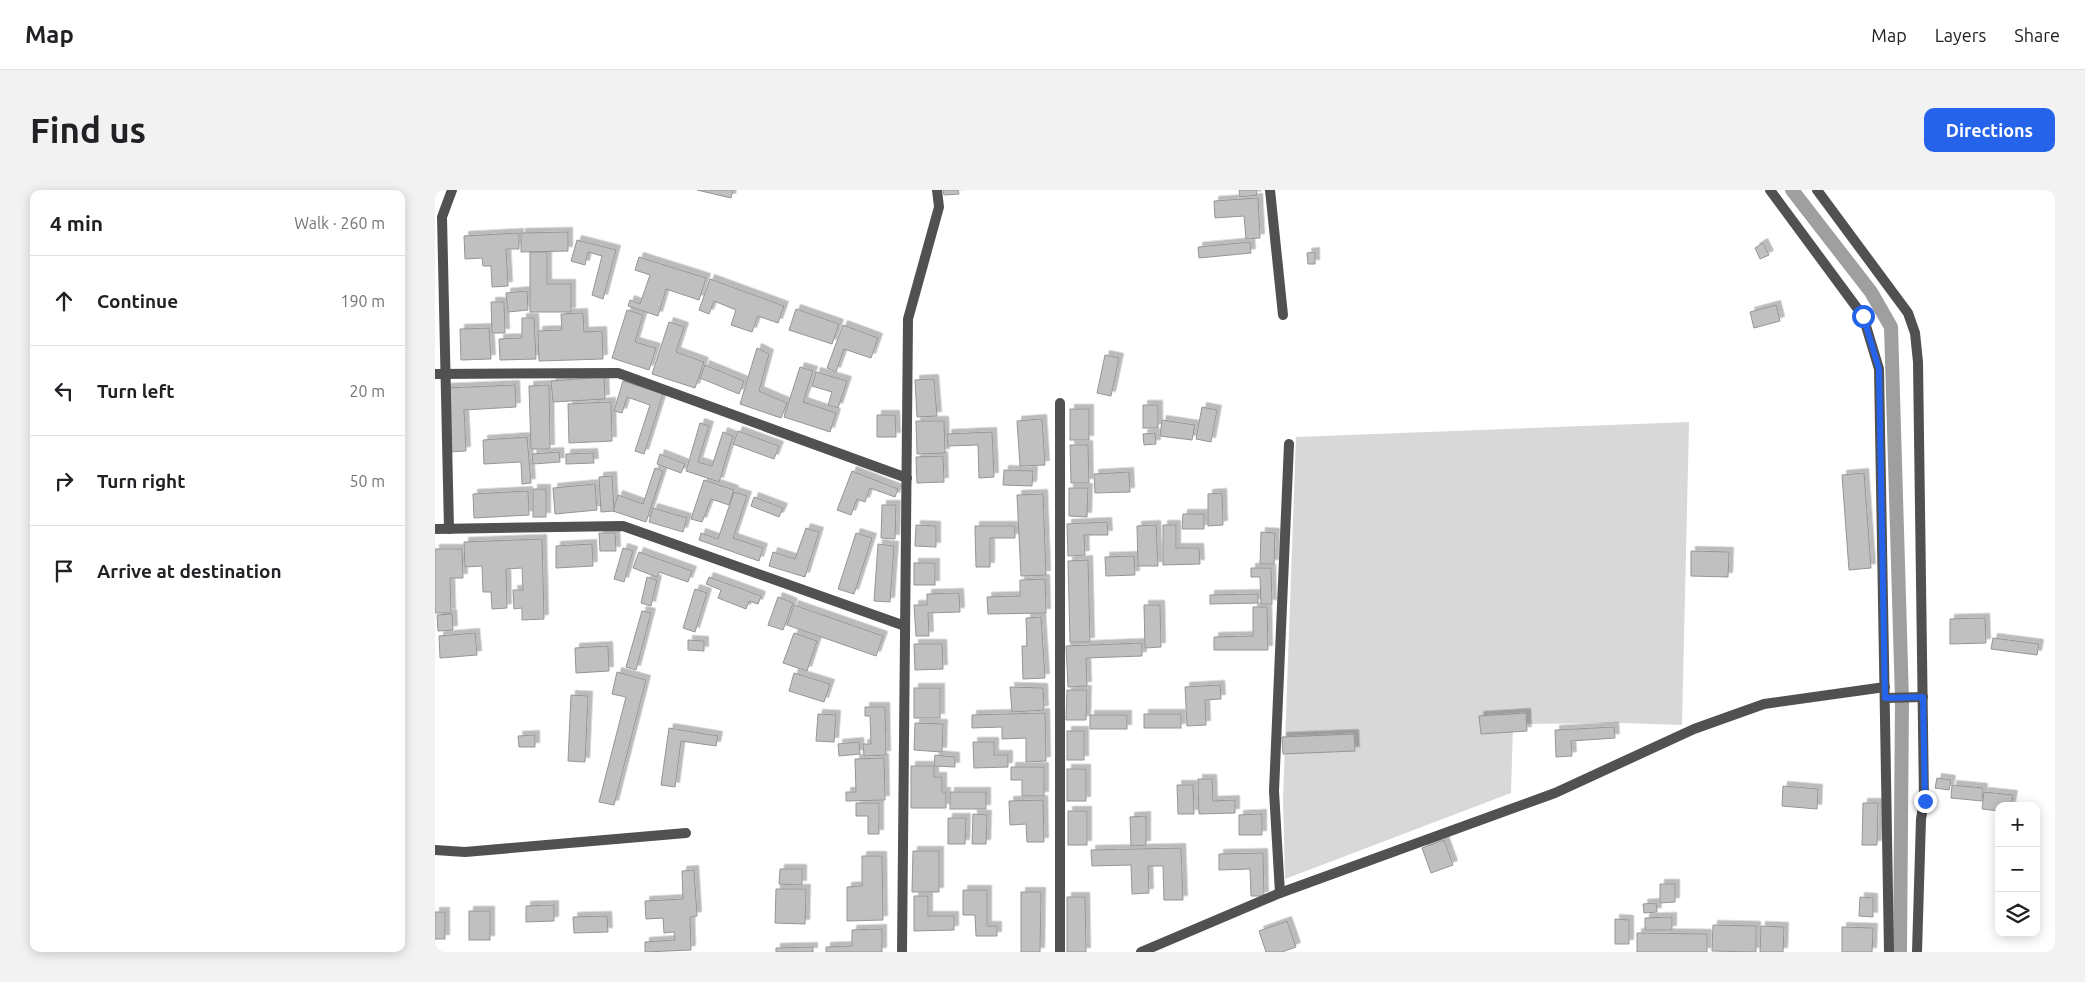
<!DOCTYPE html>
<meta charset="utf-8">
<style>
:root{--surface:#fff;--page:#f2f2f2;--text:#202124;--muted:#757577;--line:#e0e0e0;--accent:#2563eb}
body{margin:0;font-family:Ubuntu,sans-serif;background:var(--page);color:var(--text)}
.controls{position:absolute;right:15px;bottom:15px;display:grid;overflow:hidden;border-radius:10px;box-shadow:0 2px 12px #0003}
.controls button{width:45px;height:45px;display:grid;place-items:center;padding:0;border:0;border-bottom:1px solid var(--line);background:var(--surface);color:var(--text);font:25px sans-serif}
.stop{position:absolute;width:15px;height:15px;margin:-11px;border:4px solid #2563eb;border-radius:50%;background:#fff}
.stop.end{background:#2563eb;border-color:#fff;box-shadow:0 1px 5px #0008}
.list{margin:0;padding:0;list-style:none}
h2{display:flex;justify-content:space-between;align-items:center;height:65px;margin:0;padding:0 20px;font-size:21px}
h2 small{font-size:16px;font-weight:400;color:var(--muted)}
.list li{display:grid;grid-template-columns:32px 1fr auto;gap:15px;align-items:center;box-sizing:border-box;height:90px;padding:0 20px;border-top:1px solid var(--line)}
.list b{display:block;font-size:19px;white-space:nowrap}
.list em{font-size:16px;font-style:normal;color:var(--muted)}
.icon{flex:none;width:28px;height:28px;fill:none;stroke:currentColor;stroke-width:2;stroke-linecap:round;stroke-linejoin:round}
.map{position:relative;flex:none;width:1620px;height:762px;overflow:hidden;border-radius:10px}
header{display:flex;align-items:center;gap:30px;box-sizing:border-box;height:70px;padding:0 25px;background:var(--surface);border-bottom:1px solid var(--line)}
header strong{font-size:24px}
nav{display:flex;gap:28px;margin-inline-start:auto;font-size:18px}
.intro{display:flex;align-items:center;justify-content:space-between;box-sizing:border-box;height:120px;padding:0 30px}
h1{margin:0;font-size:35px}
.button{padding:12px 22px;border-radius:10px;background:var(--accent);color:#fff;font-size:18px;font-weight:700}
main{display:flex;gap:30px;padding:0 30px}
aside{flex:1;background:var(--surface);border-radius:10px;box-shadow:0 2px 12px #0003}
.map>svg:first-child{display:block}
</style>
<header>
<strong>Map</strong>
<nav><a>Map</a><a>Layers</a><a>Share</a></nav>
</header>
<div class="intro"><h1>Find us</h1><a class="button">Directions</a></div>
<main>
<aside>
<h2>4 min<small>Walk · 260 m</small></h2>
<ul class="list">
<li><svg class="icon" aria-label="ahead" viewBox="0 0 24 24"><path d="M12 20V5M6 11l6-6 6 6"/></svg><div><b>Continue</b></div><em>190 m</em></li>
<li><svg class="icon" aria-label="left" viewBox="0 0 24 24"><path d="M17 20v-9H6M10 6l-5 5 5 5"/></svg><div><b>Turn left</b></div><em>20 m</em></li>
<li><svg class="icon" aria-label="right" viewBox="0 0 24 24"><path d="M7 20v-9h11M14 6l5 5-5 5"/></svg><div><b>Turn right</b></div><em>50 m</em></li>
<li><svg class="icon" aria-label="arrive" viewBox="0 0 24 24"><path d="M6 21V4h12l-3 4 3 4H6"/></svg><div><b>Arrive at destination</b></div></li>
</ul>
</aside>
<div class="map">
<svg width="1620" height="762" viewBox="0 0 1620 762">
<defs>
<filter id="shadow"><feDropShadow dx="4.5" dy="-4.5" stdDeviation="0" flood-color="#0004"/></filter>
</defs>
<rect width="100%" height="100%" fill="#fff"/>
<path fill="#d8d8d8" d="M1254 232 1247 535 1188 533 1078 534 1076 603 850 689 848 609 861 247Z"/>
<g fill="none" stroke-linecap="round" stroke-linejoin="round">
<path stroke="#9f9f9f" stroke-width="14" d="M1357 0 1436 102 1456 137 1467 510 1465 762"/>
</g>
<g fill="#c0c0c0" stroke="#959595" filter="url(#shadow)">
<path d="M262 0H298L296 8Z"/>
<path d="M508 0H523L524 4 509 5Z"/>
<path d="M804 0H821L822 5 805 7Z"/>
<path d="M823 8 825 48 811 49 809 26 780 28 779 11Z"/>
<path d="M133 42V61L86 62V43Z"/>
<path d="M84 43V59H71L73 96 57 97 56 76H48L47 68 30 69 29 46Z"/>
<path d="M142 50 181 60 168 109 157 105 167 66 153 62 150 75 136 71Z"/>
<path d="M815 52 816 63 764 68 763 57Z"/>
<path d="M1328 53 1334 65 1325 69 1320 58Z"/>
<path d="M95 62H112V94H136V122H95Z"/>
<path d="M880 62V74H873L872 63Z"/>
<path d="M204 67 271 88 264 110 231 99 223 126 193 116 195 110 205 114 215 85 200 80Z"/>
<path d="M275 89 349 116 343 133 323 126 317 142 296 135 301 120 279 111 274 124 264 120Z"/>
<path d="M92 101 93 120 73 122 71 103Z"/>
<path d="M56 112H69L70 143H57Z"/>
<path d="M1341 115 1345 131 1319 138 1315 122Z"/>
<path d="M361 119 404 134 397 154 354 140Z"/>
<path d="M192 120 208 125 200 152 221 158 214 180 177 168Z"/>
<path d="M148 123 149 142 167 141 168 169 104 171 103 141 127 140 126 124Z"/>
<path d="M87 128H99L101 169 65 170 64 149 87 148Z"/>
<path d="M234 132 249 137 241 162 269 172 260 198 217 184Z"/>
<path d="M408 135 443 148 436 168 409 159 401 182 392 178Z"/>
<path d="M54 138 56 169 26 170 25 139Z"/>
<path d="M322 158 334 164 324 201 352 213 346 228 305 214Z"/>
<path d="M670 165 684 168 676 206 662 203Z"/>
<path d="M270 175 309 191 304 204 265 188Z"/>
<path d="M365 177 378 181 368 212 401 223 395 242 349 227Z"/>
<path d="M381 182 412 191 403 218 393 215 397 202 377 196Z"/>
<path d="M169 187 170 209 118 212 116 191Z"/>
<path d="M499 189 502 226 482 227 480 190Z"/>
<path d="M188 191 228 204 209 264 200 261 215 215 192 207 187 223 179 221Z"/>
<path d="M80 195 81 217 29 220 31 261 14 262 11 198Z"/>
<path d="M114 195 115 259H96L94 196Z"/>
<path d="M176 212 177 251 134 253 133 214Z"/>
<rect x="708" y="215" width="15" height="23"/>
<path d="M767 217 782 220 776 252 761 249Z"/>
<rect x="635" y="219" width="19" height="31"/>
<path d="M442 225H460L461 247H442Z"/>
<path d="M607 229 610 275 585 276 582 231Z"/>
<path d="M727 230 760 235 757 250 725 246Z"/>
<path d="M481 231H509L510 263 482 264Z"/>
<path d="M265 233 274 236 263 272 277 276 288 242 298 246 284 292 251 281Z"/>
<path d="M303 241 344 256 339 269 298 254Z"/>
<path d="M557 242 559 287 544 288 543 255 513 256 512 244Z"/>
<path d="M720 243 721 254 709 255 708 244Z"/>
<path d="M92 247 96 293 87 294 86 272 49 274 48 250Z"/>
<path d="M635 255H653L654 293H636Z"/>
<path d="M124 262 125 272 98 274 97 264Z"/>
<path d="M158 263 159 273 131 274V264Z"/>
<path d="M225 264 250 274 246 283 222 274Z"/>
<path d="M508 266 509 292 482 293 481 267Z"/>
<path d="M220 278 228 281 211 332 178 321 183 305 208 314Z"/>
<path d="M569 280 598 281 597 296 568 295Z"/>
<path d="M417 281 463 299 460 307 435 298 430 312 422 309 416 325 402 320Z"/>
<path d="M694 282 695 302 660 303 659 284Z"/>
<path d="M1429 283 1436 378 1414 380 1407 285Z"/>
<path d="M177 286 179 321 166 322 164 287Z"/>
<path d="M269 290 299 300 294 315 276 309 267 332 256 329Z"/>
<path d="M160 294 162 320 120 324 118 298Z"/>
<path d="M634 298H653L652 327 634 326Z"/>
<rect x="98" y="299" width="13" height="28"/>
<path d="M93 301 94 325 39 328 38 304Z"/>
<path d="M299 302 312 306 298 348 328 358 324 371 264 350 266 343 283 349Z"/>
<path d="M787 303 788 335 773 336V304Z"/>
<path d="M608 304 611 385 586 386 582 305Z"/>
<path d="M319 307 348 318 344 327 316 316Z"/>
<path d="M447 315H461L460 349 446 348Z"/>
<path d="M218 318 252 328 248 342 214 332Z"/>
<path d="M748 324H769V339H747Z"/>
<path d="M672 332 673 345H649L650 365 633 366 632 334Z"/>
<path d="M481 335 501 336V357L480 356Z"/>
<path d="M721 335 723 376H703L702 336Z"/>
<path d="M728 335H741V358H764L765 374 728 375Z"/>
<path d="M540 336H580V348H555V377H541Z"/>
<path d="M371 338 384 342 370 387 334 376 338 362 360 369Z"/>
<path d="M826 342 840 343 839 374H825Z"/>
<path d="M164 343H180L181 361H165Z"/>
<path d="M421 343 437 348 419 404 403 399Z"/>
<path d="M107 349 109 429 87 430V418L79 419 78 400H88L87 378 71 379 72 418 57 419 56 402H48L47 376 30 377 29 352Z"/>
<path d="M157 354 158 376 121 378V356Z"/>
<path d="M443 354 459 356 455 412 439 411Z"/>
<path d="M188 358 198 361 189 392 179 389Z"/>
<path d="M0 359H27L28 388H15L16 423H0Z"/>
<path d="M1256 361 1294 362 1293 387 1256 386Z"/>
<path d="M204 362 257 381 253 392 224 382 222 387 198 378Z"/>
<path d="M699 366 700 385 671 386 670 367Z"/>
<path d="M653 370 655 452H635L633 371Z"/>
<rect x="479" y="373" width="21" height="22"/>
<path d="M816 378H836L837 414H826L825 387H816Z"/>
<path d="M212 387 222 390 216 416 206 413Z"/>
<path d="M274 387 326 406 323 414 314 411 311 419 283 408 286 400 271 394Z"/>
<path d="M610 389 611 423 553 424 552 407 585 406V390Z"/>
<path d="M260 399 272 403 260 442 248 438Z"/>
<path d="M524 403 525 422 493 423 494 446H481L479 415H492V404Z"/>
<path d="M823 404V413L775 414V405Z"/>
<path d="M343 407 358 413 348 440 333 435Z"/>
<path d="M359 415 448 446 441 466 352 435Z"/>
<path d="M709 415H725L726 457 710 458Z"/>
<path d="M818 417H832L833 460H779V447L818 446Z"/>
<path d="M207 421 216 423 201 480 191 477Z"/>
<path d="M17 424 18 440 3 441 2 425Z"/>
<path d="M606 427 610 488 588 489 587 456H592L591 428Z"/>
<path d="M1550 428 1551 453 1515 454V429Z"/>
<path d="M40 443 42 465 5 468 4 446Z"/>
<path d="M359 443 382 451 372 481 348 473Z"/>
<path d="M1558 448 1604 454 1602 465 1556 459Z"/>
<path d="M253 450 269 451V461L253 460Z"/>
<path d="M707 453V466L651 468 652 496 633 497 631 456Z"/>
<path d="M479 454H507L508 479 480 480Z"/>
<path d="M173 456 174 481 141 483 140 458Z"/>
<path d="M182 482 211 490 179 615 164 612 191 507 177 504Z"/>
<path d="M359 483 395 494 389 512 354 501Z"/>
<path d="M785 495 786 509 770 510 771 535 752 536 750 497Z"/>
<path d="M575 497 608 498 609 520 577 522Z"/>
<rect x="479" y="498" width="26" height="30"/>
<path d="M632 500H652L651 530H631Z"/>
<path d="M136 505 153 506 150 572 133 571Z"/>
<path d="M430 517H450L451 565 429 566 428 554H436L435 526H430Z"/>
<path d="M610 523 611 571 591 572V548L567 549V537L537 538V525Z"/>
<path d="M1091 523 1092 541 1046 544 1044 526Z"/>
<path d="M383 524 401 525 399 552 381 551Z"/>
<rect x="709" y="524" width="37" height="14"/>
<rect x="655" y="525" width="37" height="14"/>
<path d="M480 533 508 534 507 562 479 560Z"/>
<path d="M1179 537 1180 548 1136 551 1137 566 1121 567 1120 540Z"/>
<path d="M234 538 283 546 281 556 246 551 240 597 226 595Z"/>
<rect x="632" y="541" width="17" height="29"/>
<path d="M919 544 920 561 848 564 847 547Z"/>
<path d="M100 545V557H84L83 546Z"/>
<path d="M424 552 425 564 404 566 403 554Z"/>
<path d="M538 552H559V565H573V577L539 578Z"/>
<path d="M500 565 520 567V577L499 576Z"/>
<path d="M449 568 450 610 411 611V602H421L420 569Z"/>
<path d="M476 576H499V587H507V602H511V618H476Z"/>
<path d="M576 577H609V606H587V590H576Z"/>
<rect x="632" y="579" width="19" height="32"/>
<path d="M1502 588 1516 590 1514 600 1500 598Z"/>
<path d="M763 589H777L778 611 800 610V623L764 624Z"/>
<path d="M742 595H758L759 624H743Z"/>
<path d="M1517 595 1548 598 1547 611 1516 608Z"/>
<path d="M1348 596 1383 599 1382 619 1347 616Z"/>
<rect x="515" y="602" width="36" height="17"/>
<path d="M1549 602 1578 605 1576 616H1564V621L1547 619Z"/>
<path d="M608 610 609 652H592L591 634 575 635 574 611Z"/>
<path d="M421 613H444V644H433V626H421Z"/>
<path d="M1428 613H1443L1442 655H1427Z"/>
<rect x="633" y="621" width="19" height="34"/>
<path d="M538 624 552 625 551 654H537Z"/>
<path d="M827 624V645H804V625Z"/>
<path d="M711 626V655L696 656 695 627Z"/>
<path d="M513 628H531L530 654H513Z"/>
<path d="M1009 650 1018 675 996 683 987 658Z"/>
<path d="M746 658 748 710H729L728 676H713L714 703 697 704 696 675 657 676 656 660Z"/>
<path d="M478 661H504V702H477Z"/>
<path d="M828 663 829 706H816L815 679 784 680V664Z"/>
<path d="M427 666H447L448 730 412 731V697L427 696Z"/>
<path d="M345 679H367V695L344 694Z"/>
<path d="M259 680 262 726 255 727 256 760 210 762V752L240 750 239 742 229 743 228 728 211 729 210 711 248 709 247 681Z"/>
<path d="M1225 694H1240V712L1225 713Z"/>
<path d="M341 699H371L370 734 340 733Z"/>
<path d="M528 700H552V736H562V746H541L540 725H528Z"/>
<path d="M586 702H606L605 762H586Z"/>
<path d="M479 706H493V726H519V740L479 741Z"/>
<path d="M632 707H650L651 762H632Z"/>
<path d="M1425 707 1438 708V727L1424 726Z"/>
<path d="M1221 713 1222 722 1209 723 1208 714Z"/>
<path d="M119 715V731L91 732V716Z"/>
<rect x="34" y="721" width="21" height="29"/>
<rect x="0" y="722" width="10" height="27"/>
<path d="M172 726 173 742 139 743 138 727Z"/>
<path d="M1237 727V740H1210V728Z"/>
<path d="M1180 729 1194 730V754H1180Z"/>
<path d="M852 731 861 757 847 762H831L824 741Z"/>
<path d="M1278 735 1321 736V762L1277 761Z"/>
<path d="M1326 736 1349 737 1348 762H1325Z"/>
<path d="M1407 737 1438 738 1437 762H1407Z"/>
<path d="M447 739V762H391V757L417 756V740Z"/>
<path d="M1202 743 1272 744V762H1202Z"/>
<path d="M378 757V762H341V758Z"/>
</g>
<g fill="none" stroke-linecap="round" stroke-linejoin="round">
<g stroke="#515151" stroke-width="10">
<path d="M835 0 848 125"/>
<path d="M1335 0 1428 126 1444 179 1454 762"/>
<path d="M1382 0 1473 123 1480 143 1483 172 1489 611 1486 629 1482 762"/>
<path d="M0 184 183 183 472 288"/>
<path d="M625 213V762"/>
<path d="M0 339 188 336 470 436"/>
<path d="M14 339 7 27 17 0"/>
<path d="M1450 508 1488 507"/>
<path d="M0 660 30 662 251 643"/>
<path d="M845 703 839 601 854 254"/>
<path d="M467 762 473 129 504 17 502 0"/>
<path d="M706 762 845 703 1120 603 1259 539 1329 514 1450 497"/>
</g>
</g>
<g fill="none" stroke-linecap="round" stroke-linejoin="round">
<path stroke="#2563eb" stroke-width="6" d="M1428 126 1444 179 1450 508 1488 507 1490 611"/>
</g>
</svg>
<div class="controls">
<button>+</button>
<button>−</button>
<button><svg class="icon" aria-label="layers" viewBox="0 0 24 24"><path d="M12 4l9 5-9 5-9-5zM3 14l9 5 9-5"/></svg></button>
</div>
<div class="stop" style="left:1428px;top:126px"></div>
<div class="stop end" style="left:1490px;top:611px"></div>
</div>
</main>
